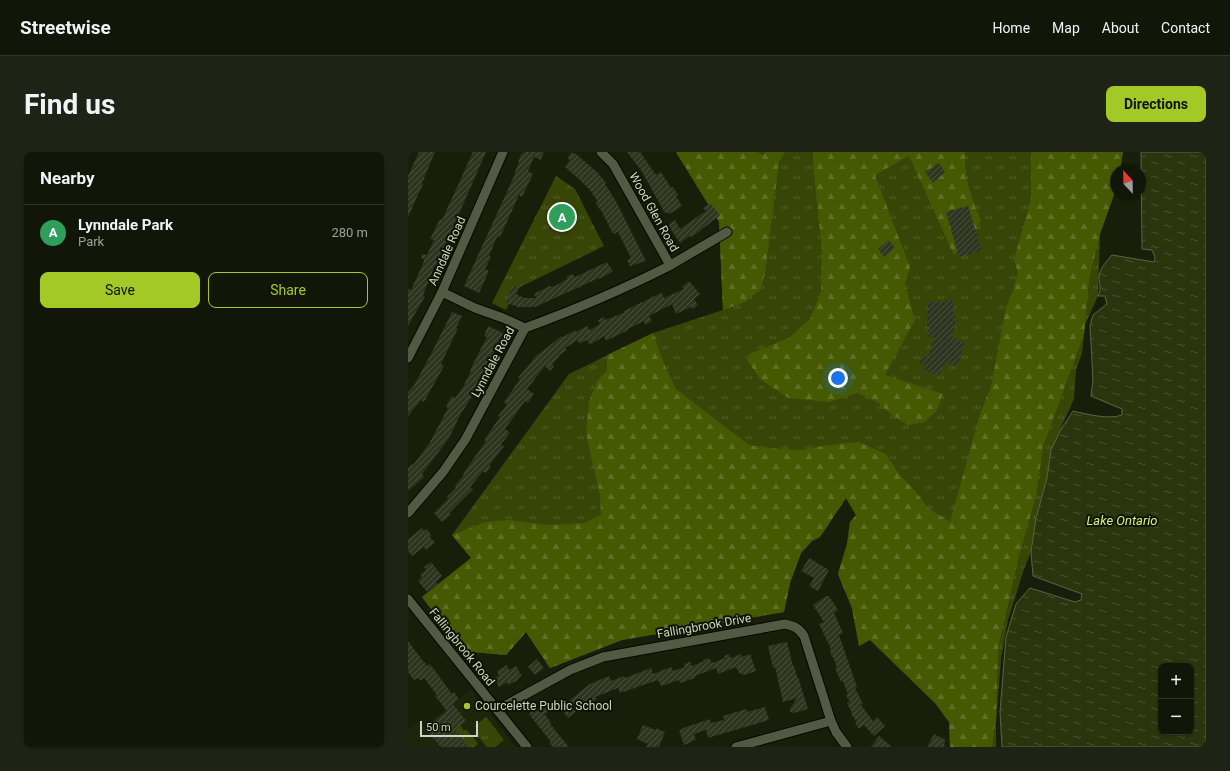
<!DOCTYPE html>
<meta charset="utf-8">
<style>
:root{--surface:#121608;--page:#1f2316;--text:#f1f3f6;--muted:#9c9f9c;--line:#313529;--accent:#a3c927}
body{margin:0;font-family:Roboto,sans-serif;background:var(--page);color:var(--text)}
.controls{position:absolute;right:12px;bottom:12px;display:grid;overflow:hidden;border-radius:8px;box-shadow:0 1px 3px #0004}
.controls button{width:36px;height:36px;display:grid;place-items:center;padding:0;border:0;border-bottom:1px solid var(--line);background:var(--surface);color:var(--text);font:20px sans-serif}
.compass{position:absolute;left:702px;top:12px;width:36px;height:36px;border-radius:50%;background:var(--surface);box-shadow:0 1px 3px #0004;rotate:338deg}
.scale{position:absolute;left:12px;bottom:10px;width:58px;box-sizing:border-box;padding-left:4px;border:2px solid #cfd3c7;border-top:0;font-size:11px;line-height:14px;white-space:nowrap;color:#cfd3c7;-webkit-text-stroke:3px #0f1503;paint-order:stroke}
.you{position:absolute;left:430px;top:226px;width:14px;height:14px;margin:-10px;border:3px solid #fff;border-radius:50%;background:#1a73e8;box-shadow:0 0 0 6px #1a73e833}
.badge{display:grid;place-items:center;width:26px;height:26px;border-radius:50%;background:var(--accent);color:#fff;font-size:13px;font-weight:700}
.pin{position:absolute;translate:-50% -50%;border:2px solid #fff;box-shadow:0 1px 4px #0006}
.list{margin:0;padding:0;list-style:none}
h2{display:flex;justify-content:space-between;align-items:center;height:52px;margin:0;padding:0 16px;font-size:17px}
h2 small{font-size:13px;font-weight:400;color:var(--muted)}
.list li{display:grid;grid-template-columns:26px 1fr auto;gap:12px;align-items:center;box-sizing:border-box;height:56px;padding:0 16px;border-top:1px solid var(--line)}
.list b{display:block;font-size:15px;white-space:nowrap}
.list p{margin:0;font-size:13px;white-space:nowrap;color:var(--muted)}
.list em{font-size:13px;font-style:normal;color:var(--muted)}
.actions{display:flex;gap:8px;padding:12px 16px}
.actions a{flex:1;padding:9px 0;border:1px solid var(--accent);border-radius:8px;text-align:center;font-size:14px;color:var(--accent)}
.actions .main{background:var(--accent);color:#111}
.map{position:relative;flex:none;width:798px;height:595px;overflow:hidden;border-radius:8px}
header{display:flex;align-items:center;gap:24px;box-sizing:border-box;height:56px;padding:0 20px;background:var(--surface);border-bottom:1px solid var(--line)}
header strong{font-size:19px}
nav{display:flex;gap:22px;margin-inline-start:auto;font-size:14px}
.intro{display:flex;align-items:center;justify-content:space-between;box-sizing:border-box;height:96px;padding:0 24px}
h1{margin:0;font-size:28px}
.button{padding:10px 18px;border-radius:8px;background:var(--accent);color:#111;font-size:14px;font-weight:700}
main{display:flex;gap:24px;padding:0 24px}
aside{flex:1;background:var(--surface);border-radius:8px;box-shadow:0 1px 3px #0004}
.map>svg:first-child{display:block}
</style>
<header>
<strong>Streetwise</strong>
<nav><a>Home</a><a>Map</a><a>About</a><a>Contact</a></nav>
</header>
<div class="intro"><h1>Find us</h1><a class="button">Directions</a></div>
<main>
<aside>
<h2>Nearby<small></small></h2>
<ul class="list">
<li><span class="badge" style="background:#2e9e5b">A</span><div><b>Lynndale Park</b><p>Park</p></div><em>280 m</em></li>
</ul>
<div class="actions"><a class="main">Save</a><a>Share</a></div>
</aside>
<div class="map">
<svg width="798" height="595" viewBox="0 0 798 595">
<defs>
<pattern id="grass-tufts" width="24" height="20" patternUnits="userSpaceOnUse"><rect width="24" height="20" fill="#374607"/><path d="M3 7l-1-3M5 7V3M7 7l1-3M15 17l-1-3M17 17v-4M19 17l1-3" fill="none" stroke="#53602a"/></pattern>
<pattern id="forest-firs" width="22" height="20" patternUnits="userSpaceOnUse"><rect width="22" height="20" fill="#455802"/><path d="M5 1l3.5 6h-7zM16 11l3.5 6h-7z" fill="#5f6f25"/></pattern>
<pattern id="water-ripples" width="26" height="14" patternUnits="userSpaceOnUse"><rect width="26" height="14" fill="#2a350d"/><path d="M2 4q2-2 4 0t4 0M15 11q2-2 4 0t4 0" fill="none" stroke="#48512f"/></pattern>
<pattern id="building-hatch" width="6" height="6" patternUnits="userSpaceOnUse"><rect width="6" height="6" fill="#2f3521"/><path d="M-1 1l2-2M0 6l6-6M5 7l2-2" fill="none" stroke="#4c5140"/></pattern>
</defs>
<rect width="100%" height="100%" fill="#181e0a"/>
<path fill="#1e250b" d="M63 538 108 595H0V577L10 569 15 575Z"/>
<g fill="url(#grass-tufts)">
<path d="M268 0H715L712 18H708V37L692 82 690 144 677 173 674 201 668 218 666 247 643 298 639 326 628 366 623 400 616 417 600 468 593 507 588 572V595H542L541 570 527 551 462 488 451 494 444 456 430 422 439 392 442 370 448 363 438 346 412 385 404 389 393 401 382 431 376 460 214 488 142 516 118 480 98 503 64 500 58 503 14 445 63 406 44 383 161 222 245 181 315 158 311 70Z"/>
<path d="M148 24 167 37 196 94 108 137 98 158 84 151Z"/>
<path d="M78 565 96 588 87 595H79L67 581 70 578 67 574Z"/>
<path d="M52 573 56 579 58 577 63 583H64L70 592 66 595H60L47 578Z"/>
</g>
<g fill="url(#forest-firs)">
<path d="M268 0H349L355 3 358 0H377L371 10 357 122 352 138 337 150 315 158 311 70Z"/>
<path d="M405 0H557C556 28 563 43 573 69L566 82 546 103 501 4 467 23 502 115 497 132 507 168 477 223 535 242 529 258 517 270 500 273 481 261 471 251 449 241 421 250 380 246 352 227 339 208 341 202 381 186 402 167 413 139 414 99 405 11Z"/>
<path d="M623 0H715L712 18H708V37L692 82 681 128 676 182 635 295 628 344 611 404 590 496 588 565 584 595H542L541 570 527 551 462 488 451 494 444 456 430 422 439 392 442 370 448 363 438 346 412 385 404 389 393 401 382 431 376 460 214 488 142 516 118 480 98 503 64 500 58 503 14 445 63 406 44 383 77 370 101 368 139 373 176 371 193 363 192 343 178 282 181 250 189 229 199 219V203L245 181 256 212 268 237 341 293 372 297 395 298 414 294 451 290 478 302 491 322 508 340 520 356 542 370 572 262 583 235 598 155 605 139 610 121 606 107 623 48Z"/>
</g>
<path fill="url(#water-ripples)" stroke="#5c6445" fill-rule="evenodd" d="M733 0H798V595H594L592 560 598 485 608 452 622 436 667 450 673 448 674 442 625 424 623 400 628 366 639 326 643 298 652 279 665 259C678 262 701 268 714 263V257L683 244 685 228 682 174 685 163 699 152 697 144H690C694 136 691 133 691 125 692 116 698 110 704 103L746 110 747 105 744 98 734 97ZM753 514H783V580H753Z"/>
<g fill="url(#building-hatch)">
<path d="M11 0H27L14 31 15 32 0 65V24Z"/>
<path d="M65 0H78L31 108 28 114 27 113 15 143 17 144 0 174V137L3 138 15 112 16 107 13 106 14 102 18 103 20 101 26 88 22 87 32 67 34 68Z"/>
<path d="M114 0H136L133 8 126 5 120 19 125 22 114 45 111 43 92 85 90 84 88 87 81 104 83 105 77 117 81 119 71 141 56 134 107 22H106L111 10 110 9 114 1 116 2 117 1Z"/>
<path d="M164 0 166 2 167 1 189 20 198 31 197 32 209 51 238 109 222 114 219 108 223 106 210 80 205 82 193 58H192L188 51 190 50 181 37 174 30 157 15 162 8 159 6Z"/>
<path d="M219 0H232L248 23 253 20 263 36 265 35 270 43 268 44 274 54 261 62 259 60 257 61 233 18Z"/>
<path d="M531 11 537 20 525 31 517 20Z"/>
<path d="M302 51 312 63 284 85 282 84 272 91 260 73 267 68 272 77 298 59 295 56Z"/>
<path d="M560 54 574 99 551 105 538 60Z"/>
<path d="M481 88 487 96 476 105 470 97Z"/>
<path d="M199 110 205 119 204 120 191 127V126L127 155H110L97 150 105 133 111 136 108 142 116 146H128L126 142 141 134 145 135 159 127 158 125 164 122 167 125Z"/>
<path d="M281 129 292 142 286 147 290 153 285 157 283 155 268 162 264 152 241 164 244 169 237 173 236 169 220 177V178L198 189 196 184 182 193 179 188 173 191H171L170 188 157 196 159 198 151 203 152 204 144 212 146 214 142 219 137 214 119 237 126 242 120 251 117 249 97 277 102 281 93 292 96 294 81 314 83 315 78 321 75 319 62 335 65 337 41 361 43 363 34 370 26 361 40 347 39 346 40 344 48 336 47 334 56 323H55L57 319 78 289 76 288 92 265 90 264 99 253 96 250 112 227 110 226 128 204 154 184 155 185 167 178 168 180 179 174 182 178 192 172 190 168 196 165 197 168 216 161V159L251 142 254 141 256 146 276 137 274 135Z"/>
<path d="M543 145 545 153H546L544 160 548 161 545 169 549 170 543 185 557 191 549 215 537 211 531 223 526 221V222L516 218 517 213 511 211 514 203 520 205 526 186 521 185 520 181 522 175H519L520 149 536 150Z"/>
<path d="M44 160 54 164 48 176H50L33 212 36 214 16 250 13 248 0 264V240L5 235 22 204Z"/>
<path d="M80 174 95 181 91 191 63 246 52 263 41 286 14 322 16 325 0 339V316L4 312 5 313 21 292 40 256 38 254 44 244 47 246 55 235 63 219 62 218 79 185 76 184Z"/>
<path d="M14 376 16 379 19 377 23 383 22 385 27 391 18 398 16 395 4 404 0 399V387Z"/>
<path d="M401 406 421 418 410 439 401 434 406 426 393 419Z"/>
<path d="M23 410 34 424 28 430 30 432 19 440 10 429 14 425 12 423 18 418 16 415Z"/>
<path d="M418 444H421L430 458 426 461 435 481 431 483 449 535 447 536 455 552 453 553 465 569 469 565 477 574 466 584 456 573 451 577 447 571 449 570 443 562 444 561 439 551 442 550 438 543 440 542 435 529 433 530 427 516 429 515 425 505H424L422 498 423 497 411 472 416 470 405 453Z"/>
<path d="M0 489 15 509 20 514 22 512 44 542 46 540 51 547 45 552 58 569 47 578 60 595H33L18 578 25 572 24 571 39 559 27 544 29 543 16 526 13 529 10 526 6 528 0 520Z"/>
<path d="M379 490 385 514H386L389 525H390L400 557 386 561 382 560V557L389 546 375 550 367 515 365 516 360 494Z"/>
<path d="M321 502 323 506 333 502 334 505 342 502 348 519 337 523 331 521 328 515 310 522 308 516 287 524V526L272 531 271 528 253 534 250 528 212 541 210 536 187 545 189 547 176 557 174 554 160 566 148 550 153 546 157 552 182 532 201 524 203 529 216 524 217 526 243 516 245 522 263 515 265 519 277 515 276 512 282 510 284 514 296 509 295 508 301 506 304 511 317 506 316 504Z"/>
<path d="M129 507 136 516 127 523 120 515Z"/>
<path d="M99 513 101 518 108 514 114 524 110 526V528L100 533 99 530 91 535 86 526 91 524 89 519Z"/>
<path d="M135 550 142 558 137 562 143 571 142 572 161 595H145L141 591 143 590 121 562Z"/>
<path d="M357 555 361 568 300 586 298 578 286 582 288 588 284 589V590L276 593 271 578 275 577V576L302 567 303 571 316 568 315 564 339 557V560Z"/>
<path d="M235 573 248 578V576L257 580 251 595H238L240 592 229 587Z"/>
<path d="M526 582 538 588 536 592 537 595H519Z"/>
<path d="M471 584 484 595H463Z"/>
</g>
<g fill="none" stroke-linecap="round" stroke-linejoin="round">
<g stroke="#040800" stroke-width="11">
<g id="street">
<path d="M193 0 205 12 262 113"/>
<path d="M34 140 67 156 95 166 117 176"/>
<path d="M0 206 34 140 95 0"/>
<path d="M0 361 35 320 57 288 117 176C166 158 214 138 261 114 280 103 300 91 319 80"/>
<path d="M0 447 119 595"/>
<path d="M90 559 98 553 162 518 195 505 377 472C386 474 391 476 396 484L423 569 428 580 439 595"/>
<path d="M328 595 423 569"/>
</g>
</g>
<use href="#street" stroke="#535a44" stroke-width="9"/>
</g>
<circle fill="#a3c927" stroke="#0f1503" stroke-width="1.5" cx="59" cy="554" r="4"/>
<g text-anchor="middle" dominant-baseline="central" stroke-width="4" stroke-linejoin="round" paint-order="stroke">
<g font-size="12" fill="#cfd3c7" stroke="#0f1503">
<text transform="translate(246 60) rotate(61)">Wood Glen Road</text>
<text transform="translate(39 99) rotate(-66)">Anndale Road</text>
<text transform="translate(85 210) rotate(-62)">Lynndale Road</text>
<text transform="translate(296 474) rotate(-10)">Fallingbrook Drive</text>
<text transform="translate(54 495) rotate(51)">Fallingbrook Road</text>
</g>
<g font-size="12" fill="#cfd3c7" stroke="#0f1503" text-anchor="start">
<text x="67" y="554">Courcelette Public School</text>
</g>
<g font-size="13" font-style="italic" fill="#d2f18a" stroke="#0f1503">
<text x="714" y="368">Lake Ontario</text>
</g>
</g>
</svg>
<div class="controls">
<button>+</button>
<button>−</button>
</div>
<svg class="compass" viewBox="-18 -18 36 36"><path d="M0-13l5 13h-10z" fill="#e53935"/><path d="M0 13l5-13h-10z" fill="#9c9f9c"/></svg>
<div class="scale">50 m</div>
<div class="you"></div>
<div class="pin badge" style="left:154px;top:65px;background:#2e9e5b">A</div>
</div>
</main>
